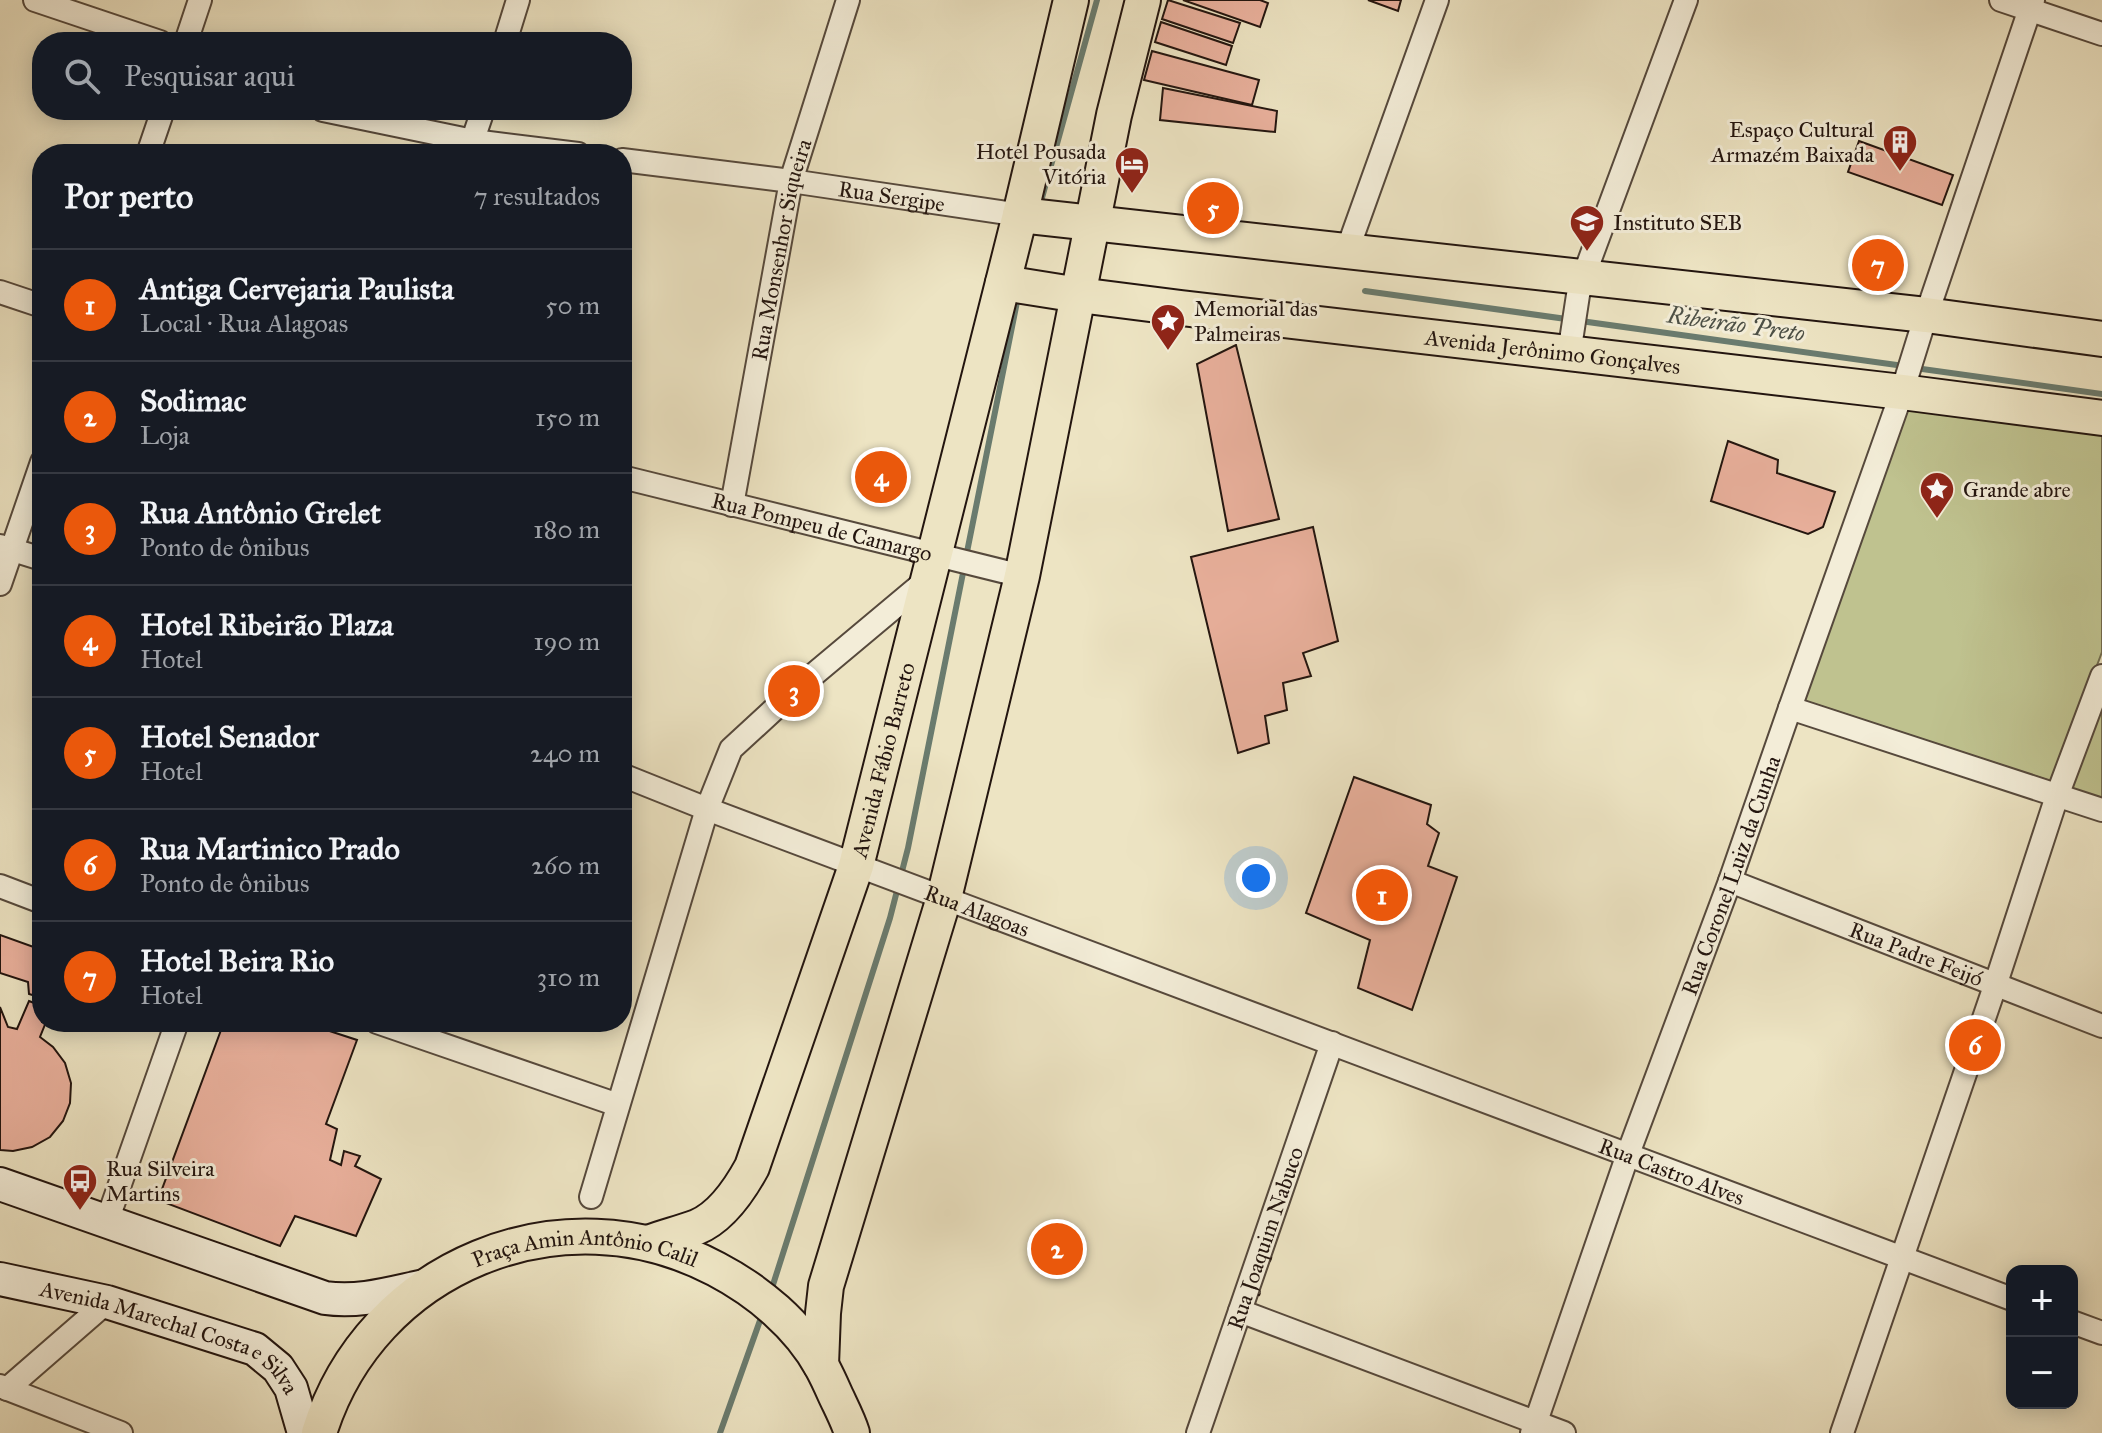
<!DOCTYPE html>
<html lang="pt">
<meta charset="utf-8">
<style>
:root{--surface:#171b24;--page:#20242c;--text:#f1f3f6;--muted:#9ea1a6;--line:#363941;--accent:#ea580c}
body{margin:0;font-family:"IM FELL Great Primer",serif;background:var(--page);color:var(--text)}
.controls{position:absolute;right:24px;bottom:24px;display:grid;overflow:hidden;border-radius:16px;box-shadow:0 4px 20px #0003}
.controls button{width:72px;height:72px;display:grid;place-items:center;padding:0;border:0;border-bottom:2px solid var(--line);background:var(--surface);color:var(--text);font:40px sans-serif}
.you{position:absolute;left:1256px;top:878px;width:28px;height:28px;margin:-20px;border:6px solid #fff;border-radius:50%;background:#1a73e8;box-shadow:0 0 0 12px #1a73e833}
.badge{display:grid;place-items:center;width:52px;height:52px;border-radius:50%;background:var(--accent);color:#fff;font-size:26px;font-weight:700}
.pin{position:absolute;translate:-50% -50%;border:4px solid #fff;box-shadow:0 2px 8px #0006}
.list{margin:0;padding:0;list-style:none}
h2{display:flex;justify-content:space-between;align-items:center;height:104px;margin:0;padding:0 32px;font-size:34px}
h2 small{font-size:26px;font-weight:400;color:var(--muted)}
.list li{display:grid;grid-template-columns:52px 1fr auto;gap:24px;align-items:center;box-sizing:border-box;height:112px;padding:0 32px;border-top:2px solid var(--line)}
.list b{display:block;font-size:30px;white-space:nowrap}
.list p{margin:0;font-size:26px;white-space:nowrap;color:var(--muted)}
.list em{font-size:26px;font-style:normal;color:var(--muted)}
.icon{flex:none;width:44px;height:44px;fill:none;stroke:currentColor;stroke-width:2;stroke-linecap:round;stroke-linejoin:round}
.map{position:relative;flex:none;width:2102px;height:1433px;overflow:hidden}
.search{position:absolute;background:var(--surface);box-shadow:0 4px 20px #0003;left:32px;top:32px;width:600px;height:88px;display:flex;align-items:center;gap:20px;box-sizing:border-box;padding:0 28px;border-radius:32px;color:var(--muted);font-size:30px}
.panel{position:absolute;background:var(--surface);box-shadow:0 4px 20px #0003;left:32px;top:144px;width:600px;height:888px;border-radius:32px}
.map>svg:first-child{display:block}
</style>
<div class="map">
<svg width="2102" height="1433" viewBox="0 0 2102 1433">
<rect width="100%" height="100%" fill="#ede4c3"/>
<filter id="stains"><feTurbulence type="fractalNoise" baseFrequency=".0025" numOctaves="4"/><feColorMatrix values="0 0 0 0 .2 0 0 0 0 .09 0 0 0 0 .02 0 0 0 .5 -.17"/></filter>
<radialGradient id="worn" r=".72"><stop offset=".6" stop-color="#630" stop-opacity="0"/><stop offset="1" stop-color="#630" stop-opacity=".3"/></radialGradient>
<g fill="#bfc28f" stroke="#716c4f" stroke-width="2">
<path d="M1908 404 2102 428V652L2053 782 1802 700Z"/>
<path d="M2102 698V799L2068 788Z"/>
</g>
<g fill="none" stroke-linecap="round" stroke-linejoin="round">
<g stroke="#6a7b6e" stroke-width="6">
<path d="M1040 205 1097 0"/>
<path d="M1365 291 1904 366"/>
<path d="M1915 368 2102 394"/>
<path d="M966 557 1018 297"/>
<path d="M771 1291 890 918 908 848 964 568"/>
<path d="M720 1433 763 1312"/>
</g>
</g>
<g fill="#e9b09c" stroke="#23150f" stroke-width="2">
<path d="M1168 0 1240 23 1233 43 1162 19Z"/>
<path d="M1183 0H1260L1268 3 1260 27Z"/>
<path d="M1368 0H1401L1398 11Z"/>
<path d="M1161 22 1232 46 1226 65 1155 42Z"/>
<path d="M1152 51 1259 80 1252 105 1144 80Z"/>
<path d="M1163 88 1277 111 1275 132 1160 120Z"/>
<path d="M1859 141 1953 175 1942 205 1848 172Z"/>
<path d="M1236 345 1279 519 1228 531 1197 364Z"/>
<path d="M1728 441 1778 460 1777 473 1835 492 1823 527 1808 534 1711 501Z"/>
<path d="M1313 527 1338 641 1303 653 1311 676 1283 683 1287 710 1265 716 1269 743 1238 753 1191 557Z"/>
<path d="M1354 777 1431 805 1427 824 1439 833 1428 866 1457 877 1412 1010 1358 988 1370 940 1306 913Z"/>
<path d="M0 935 42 950V998L29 994 28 982 0 973Z"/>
<path d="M29 1001 42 1006V1022H46L40 1037 53 1047 65 1063 71 1083 70 1103 63 1121 50 1137 32 1147 13 1151 0 1150V1007L8 1027 17 1029Z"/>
<path d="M224 1022H302L357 1040 326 1124 337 1129 330 1160 341 1165 344 1151 360 1156 355 1166 381 1179 356 1236 295 1216 280 1246 158 1200Z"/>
</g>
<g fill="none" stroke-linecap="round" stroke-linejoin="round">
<g stroke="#56493c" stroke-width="26">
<g id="street">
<path d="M35 0 160 42"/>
<path d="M2001 0 2102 34"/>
<path d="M186 42 200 0"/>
<path d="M505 42 518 0"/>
<path d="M323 110 473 141 578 154"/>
<path d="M148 154 163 110"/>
<path d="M468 154 483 110"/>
<path id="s1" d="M622 160 791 181 1020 215"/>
<path d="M1347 251 1437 0"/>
<path d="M0 292 42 306"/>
<path d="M1569 354 1578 295 1583 278 1686 0"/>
<path id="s2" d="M622 477 1022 576"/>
<path id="s3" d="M732 505 791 181 848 0"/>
<path d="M0 546 42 559"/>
<path d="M0 584 42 462"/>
<path d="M1790 708 2102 810"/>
<path id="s4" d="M622 775 707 809 2012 1299"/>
<path id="s5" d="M1730 881 2102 1026"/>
<path d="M0 886 42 902"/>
<path d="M377 1022 618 1105"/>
<path d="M591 1197 707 809 731 749 794 691 929 578"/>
<path d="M107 1221 177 1022"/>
<path d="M1240 1311 1564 1433"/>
<path d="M2072 1322 2102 1333"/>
<path d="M0 1386 121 1433"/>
<path d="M7 1389 107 1302"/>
<path id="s6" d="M1198 1433 1332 1043"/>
<path id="s7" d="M1532 1433 1628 1154 1730 881 1790 708 1902 392 1921 331 2033 0"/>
<path d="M1842 1433 1995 986 2057 796 2102 676"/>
</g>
</g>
<g stroke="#23150f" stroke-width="36">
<g id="secondary">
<path d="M0 1184 325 1298C360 1303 391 1293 425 1286"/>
<path id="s8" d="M0 1279 107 1302 255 1349 278 1368 291 1388 304 1433"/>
</g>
</g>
<g stroke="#23150f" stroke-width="38">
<g id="primary">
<path d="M1020 215 1926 315 2102 339"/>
<path id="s9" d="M1003 283 1079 295 1181 308 1902 392 2102 418"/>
<path id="s10" d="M648 1243C664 1237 681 1233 697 1227 721 1217 740 1189 752 1167L856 866 1020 215 1071 0"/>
<path d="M821 1365 823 1313 826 1286 944 898 1022 576 1114 115 1143 0"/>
<path id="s11" d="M319 1433C371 1265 562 1188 716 1269 758 1291 799 1325 822 1367 827 1376 831 1385 835 1394 841 1407 848 1420 852 1433"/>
</g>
</g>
<use href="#street" stroke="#f3edd8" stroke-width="22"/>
<use href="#secondary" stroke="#f3edd8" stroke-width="32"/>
<use href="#primary" stroke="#ede4c3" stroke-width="34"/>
</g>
<defs>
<g id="building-pin" transform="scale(1.8)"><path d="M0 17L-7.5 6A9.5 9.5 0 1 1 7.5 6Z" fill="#8f2418" stroke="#f3edd8"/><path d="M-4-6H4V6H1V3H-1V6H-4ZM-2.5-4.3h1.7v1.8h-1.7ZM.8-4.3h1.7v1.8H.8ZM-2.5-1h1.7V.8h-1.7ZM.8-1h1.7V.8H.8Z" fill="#fff"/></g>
<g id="hotel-pin" transform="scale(1.8)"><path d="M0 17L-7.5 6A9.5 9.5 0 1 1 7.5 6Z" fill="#8f2418" stroke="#f3edd8"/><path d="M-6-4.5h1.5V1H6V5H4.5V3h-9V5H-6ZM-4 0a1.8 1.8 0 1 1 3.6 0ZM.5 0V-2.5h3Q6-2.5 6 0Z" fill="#fff"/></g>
<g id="university-pin" transform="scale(1.8)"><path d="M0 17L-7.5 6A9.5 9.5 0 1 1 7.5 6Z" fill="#8f2418" stroke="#f3edd8"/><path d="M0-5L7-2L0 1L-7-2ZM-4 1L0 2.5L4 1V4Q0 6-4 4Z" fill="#fff"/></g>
<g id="sight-pin" transform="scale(1.8)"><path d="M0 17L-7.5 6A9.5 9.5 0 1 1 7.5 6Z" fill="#8f2418" stroke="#f3edd8"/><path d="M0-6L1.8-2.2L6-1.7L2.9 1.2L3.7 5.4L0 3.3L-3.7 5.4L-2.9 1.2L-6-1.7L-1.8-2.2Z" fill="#fff"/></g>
<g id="bus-pin" transform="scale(1.8)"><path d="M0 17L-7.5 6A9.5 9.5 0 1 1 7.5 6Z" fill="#8f2418" stroke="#f3edd8"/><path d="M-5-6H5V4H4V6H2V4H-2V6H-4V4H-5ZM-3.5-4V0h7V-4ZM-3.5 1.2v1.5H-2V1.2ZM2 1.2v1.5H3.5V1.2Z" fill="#fff"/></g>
</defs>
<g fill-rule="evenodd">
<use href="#building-pin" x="1900" y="142"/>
<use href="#hotel-pin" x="1132" y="164"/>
<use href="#university-pin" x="1587" y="222"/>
<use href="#sight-pin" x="1168" y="321"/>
<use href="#sight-pin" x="1937" y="489"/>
<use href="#bus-pin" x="80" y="1181"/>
</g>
<g text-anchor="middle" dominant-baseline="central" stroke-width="6" stroke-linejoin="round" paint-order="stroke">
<g font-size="22" fill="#23150f" stroke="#f3edd8" text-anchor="start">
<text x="1874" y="129" text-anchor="end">Espaço Cultural<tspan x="1874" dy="25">Armazém Baixada</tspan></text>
<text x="1106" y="151" text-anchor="end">Hotel Pousada<tspan x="1106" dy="25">Vitória</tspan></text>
<text x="1613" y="222">Instituto SEB</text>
<text x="1194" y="308">Memorial das<tspan x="1194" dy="25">Palmeiras</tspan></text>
<text x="1963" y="489">Grande abre</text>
<text x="106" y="1168">Rua Silveira<tspan x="106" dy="25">Martins</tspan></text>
</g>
<g font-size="22" fill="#23150f" stroke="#f3edd8">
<text stroke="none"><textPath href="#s1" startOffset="272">Rua Sergipe</textPath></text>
<text stroke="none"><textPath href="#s3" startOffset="260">Rua Monsenhor Siqueira</textPath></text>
<text stroke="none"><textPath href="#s9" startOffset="554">Avenida Jerônimo Gonçalves</textPath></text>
<text stroke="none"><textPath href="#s2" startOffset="206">Rua Pompeu de Camargo</textPath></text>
<text stroke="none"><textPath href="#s10" startOffset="562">Avenida Fábio Barreto</textPath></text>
<text stroke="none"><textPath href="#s7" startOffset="592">Rua Coronel Luiz da Cunha</textPath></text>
<text stroke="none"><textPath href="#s4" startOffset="380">Rua Alagoas</textPath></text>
<text stroke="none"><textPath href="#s5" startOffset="200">Rua Padre Feijó</textPath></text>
<text stroke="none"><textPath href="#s4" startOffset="1122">Rua Castro Alves</textPath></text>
<text stroke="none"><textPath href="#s6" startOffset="206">Rua Joaquim Nabuco</textPath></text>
<text stroke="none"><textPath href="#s11" startOffset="354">Praça Amin Antônio Calil</textPath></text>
<text stroke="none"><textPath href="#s8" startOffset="182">Avenida Marechal Costa e Silva</textPath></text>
</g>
<g font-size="24" font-style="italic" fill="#4d5046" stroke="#f3edd8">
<text transform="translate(1736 324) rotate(8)">Ribeirão Preto</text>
</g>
</g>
<rect width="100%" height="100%" filter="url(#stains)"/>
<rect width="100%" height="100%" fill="url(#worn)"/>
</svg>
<div class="controls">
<button>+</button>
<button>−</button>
</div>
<div class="you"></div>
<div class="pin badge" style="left:1382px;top:895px">1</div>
<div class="pin badge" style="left:1057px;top:1249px">2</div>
<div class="pin badge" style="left:794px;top:691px">3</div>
<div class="pin badge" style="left:881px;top:477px">4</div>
<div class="pin badge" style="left:1213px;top:208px">5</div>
<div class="pin badge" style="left:1975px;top:1045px">6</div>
<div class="pin badge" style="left:1878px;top:265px">7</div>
<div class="search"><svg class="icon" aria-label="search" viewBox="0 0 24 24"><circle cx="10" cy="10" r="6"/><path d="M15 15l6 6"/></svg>Pesquisar aqui</div>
<section class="panel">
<h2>Por perto<small>7 resultados</small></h2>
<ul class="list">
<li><span class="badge">1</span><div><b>Antiga Cervejaria Paulista</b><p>Local · Rua Alagoas</p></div><em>50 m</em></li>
<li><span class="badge">2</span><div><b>Sodimac</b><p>Loja</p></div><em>150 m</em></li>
<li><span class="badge">3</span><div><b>Rua Antônio Grelet</b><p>Ponto de ônibus</p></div><em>180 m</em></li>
<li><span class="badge">4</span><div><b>Hotel Ribeirão Plaza</b><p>Hotel</p></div><em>190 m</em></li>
<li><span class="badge">5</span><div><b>Hotel Senador</b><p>Hotel</p></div><em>240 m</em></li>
<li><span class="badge">6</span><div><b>Rua Martinico Prado</b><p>Ponto de ônibus</p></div><em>260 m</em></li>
<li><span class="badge">7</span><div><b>Hotel Beira Rio</b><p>Hotel</p></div><em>310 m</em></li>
</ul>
</section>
</div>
